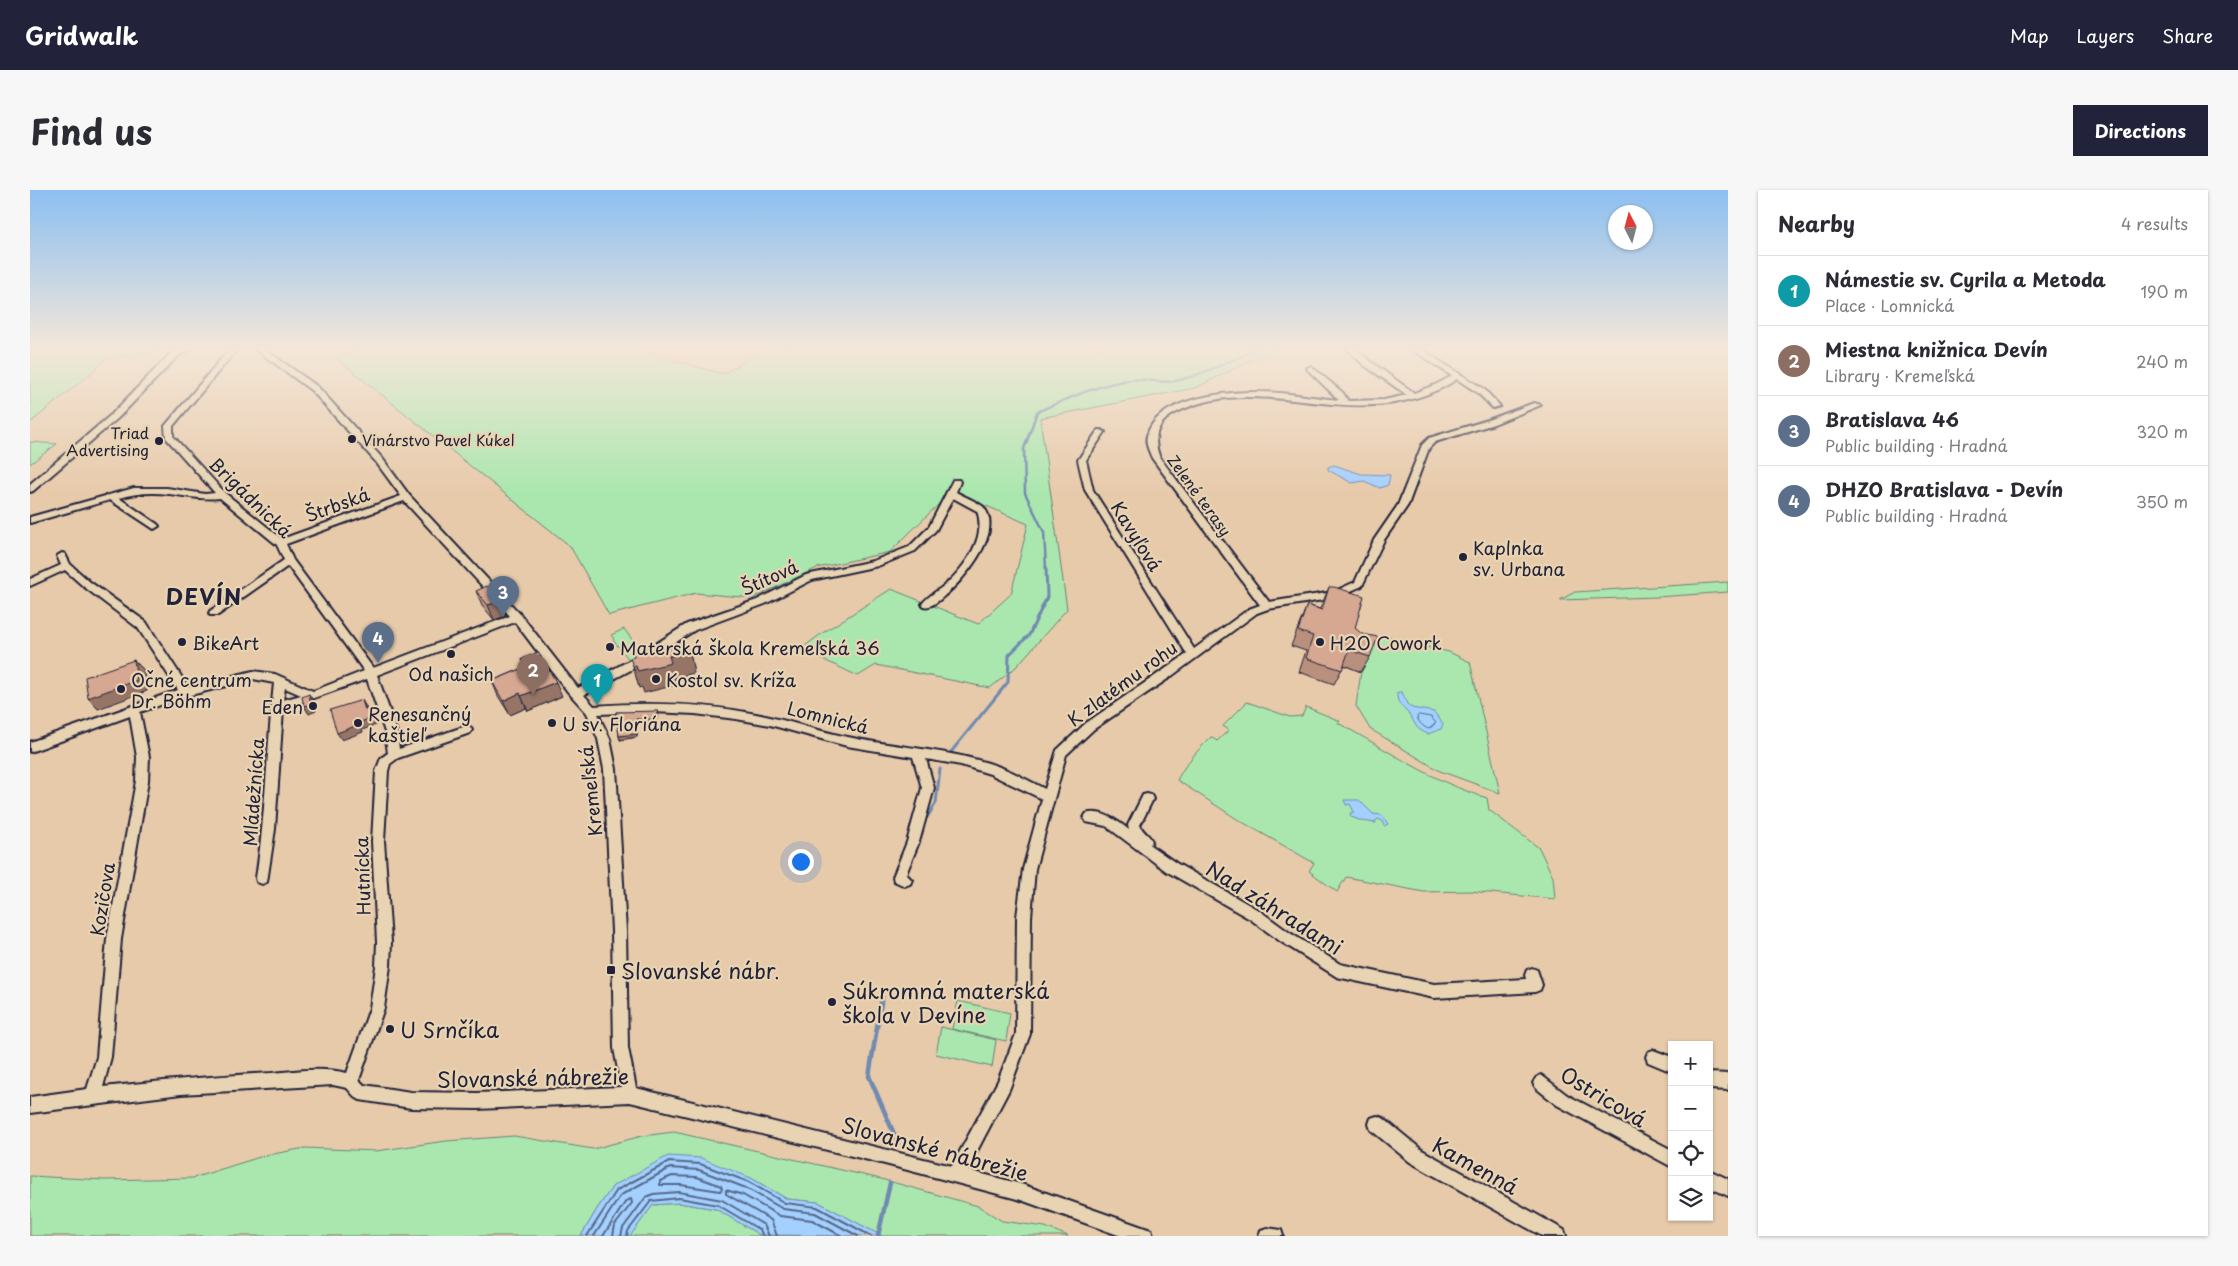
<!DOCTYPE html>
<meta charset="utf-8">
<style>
:root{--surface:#fff;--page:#f7f7f7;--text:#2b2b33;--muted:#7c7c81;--line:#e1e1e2;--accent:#22223b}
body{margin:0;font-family:"Playpen Sans",sans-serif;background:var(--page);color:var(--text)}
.controls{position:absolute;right:15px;bottom:15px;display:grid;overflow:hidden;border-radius:0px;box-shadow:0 1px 4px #0004}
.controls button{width:45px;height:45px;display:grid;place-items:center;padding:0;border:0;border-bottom:1px solid var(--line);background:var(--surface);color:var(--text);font:25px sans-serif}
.compass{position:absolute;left:1578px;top:15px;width:45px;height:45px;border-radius:50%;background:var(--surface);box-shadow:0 1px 4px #0004;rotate:354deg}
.you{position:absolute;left:770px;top:671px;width:18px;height:18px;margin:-12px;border:4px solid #fff;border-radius:50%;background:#1a73e8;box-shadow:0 0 0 8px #1a73e833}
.badge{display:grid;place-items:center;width:32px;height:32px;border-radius:50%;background:var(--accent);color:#fff;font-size:16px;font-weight:700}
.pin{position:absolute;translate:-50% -41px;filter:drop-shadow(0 1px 2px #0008)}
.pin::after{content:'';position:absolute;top:26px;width:18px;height:15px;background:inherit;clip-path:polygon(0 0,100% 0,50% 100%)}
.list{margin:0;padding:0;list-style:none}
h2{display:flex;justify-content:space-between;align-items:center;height:65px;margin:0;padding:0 20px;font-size:21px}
h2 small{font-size:16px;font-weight:400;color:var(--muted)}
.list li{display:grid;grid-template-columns:32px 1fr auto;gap:15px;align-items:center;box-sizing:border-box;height:70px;padding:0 20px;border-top:1px solid var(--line)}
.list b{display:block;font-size:19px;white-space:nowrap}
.list p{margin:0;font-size:16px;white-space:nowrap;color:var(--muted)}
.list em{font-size:16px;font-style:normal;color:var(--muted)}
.icon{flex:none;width:28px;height:28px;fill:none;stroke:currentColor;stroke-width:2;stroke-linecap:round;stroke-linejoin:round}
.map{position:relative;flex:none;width:1698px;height:1046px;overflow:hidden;border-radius:0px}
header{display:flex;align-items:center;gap:30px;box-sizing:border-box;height:70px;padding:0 25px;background:var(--accent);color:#fff}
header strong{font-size:24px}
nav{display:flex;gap:28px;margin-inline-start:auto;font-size:18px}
.intro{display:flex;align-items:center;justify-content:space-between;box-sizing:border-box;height:120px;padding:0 30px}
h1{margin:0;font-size:35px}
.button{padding:12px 22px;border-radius:0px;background:var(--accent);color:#fff;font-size:18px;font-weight:700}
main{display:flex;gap:30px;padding:0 30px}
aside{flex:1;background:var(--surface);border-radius:0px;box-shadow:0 1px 4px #0004}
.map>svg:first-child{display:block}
</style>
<header>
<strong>Gridwalk</strong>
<nav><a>Map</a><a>Layers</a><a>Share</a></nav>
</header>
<div class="intro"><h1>Find us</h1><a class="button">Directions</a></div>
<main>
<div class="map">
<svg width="1698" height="1046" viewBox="0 0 1698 1046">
<rect width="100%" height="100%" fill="#e7caaa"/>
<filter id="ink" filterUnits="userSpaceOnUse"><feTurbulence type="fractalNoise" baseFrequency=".02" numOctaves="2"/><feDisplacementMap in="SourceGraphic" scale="10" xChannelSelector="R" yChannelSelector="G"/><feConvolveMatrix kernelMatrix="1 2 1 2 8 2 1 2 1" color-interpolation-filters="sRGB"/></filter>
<g filter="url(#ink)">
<g fill="#aae7ae" stroke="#668474">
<path d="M0 158H149L75 169 61 183 0 233Z"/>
<path d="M333 158H600L693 184 737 158H1246L1165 198 1010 228 1037 419 986 477 960 498 846 475 828 486 771 459 791 444 861 399 948 434 981 404 998 334 922 301 860 362 787 378 723 408 666 403 579 425 540 356 306 168Z"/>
<path d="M0 252 27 254 0 274Z"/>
<path d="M1698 392V402L1627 407 1530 410 1545 402Z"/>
<path d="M1319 429 1340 462 1353 444 1374 452 1419 462 1440 472 1470 603 1410 581 1340 539 1326 516 1331 482 1313 475Z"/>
<path d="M594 439 613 464 601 472 583 450 584 449 581 445Z"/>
<path d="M1217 512 1260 527 1272 526 1276 517 1310 531 1308 533C1358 560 1403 592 1457 608L1459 620 1509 658 1523 687 1525 709 1439 701 1394 702 1316 687 1307 702 1279 681 1284 673 1207 629 1147 590C1156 573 1167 561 1181 547L1187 551 1199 540 1193 536Z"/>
<path d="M928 811 980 823 976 851 922 839Z"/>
<path d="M911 837 966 850 962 877 906 864Z"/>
<path d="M644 942 851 989 948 1016 972 1031 1015 1037 1038 1046H852L788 1012 757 1009 721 988 638 967 583 996 567 1019 551 1046H0V986L75 990 163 988 233 966 275 958 346 961 416 951 484 946 563 959 612 946Z"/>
<path d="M649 1013 686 1019 730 1045 787 1046H600L623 1015Z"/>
</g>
<g fill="#a3d0fe" stroke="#6f8ab0">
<path d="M1304 275 1331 284 1360 285 1358 295 1350 298 1334 291 1322 293 1298 280V277Z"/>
<path d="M1369 502H1372L1377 514 1382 518 1404 522 1413 534 1411 539 1398 544C1386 539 1387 537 1381 527 1375 518 1366 515 1367 503Z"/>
<path d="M1314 610H1329L1343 624 1352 625 1358 634 1354 636 1352 631 1348 629 1345 631 1346 633 1332 631 1321 627 1320 623 1324 622 1320 614 1316 615Z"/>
<path d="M638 966 671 968 721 988 757 1009 788 1012 852 1046 730 1045 686 1019 649 1013 623 1015 600 1046H551L567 1019 583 996Z"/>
</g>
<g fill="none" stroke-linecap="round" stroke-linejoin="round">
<path stroke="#566889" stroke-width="1" d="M1389 525 1401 527 1406 533 1399 539C1393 537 1389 533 1387 527Z"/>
<g stroke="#566889" stroke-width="2">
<path d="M642 986 667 987 691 996 692 999 690 1001 651 995H630V991Z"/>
<path d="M557 1046 587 1000 639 972 670 974 719 992 755 1013 787 1017 841 1046"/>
<path d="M564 1046 591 1005 640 978 669 980 716 998 753 1019 785 1023 828 1046"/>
<path d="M573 1046 596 1011 601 1009 602 1013 585 1035 583 1046"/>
<path d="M591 1046 593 1038 616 1007 623 1004 649 1002 692 1010 734 1035 739 1046"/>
<path d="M597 1046 598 1041 621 1011 649 1008 688 1015 730 1040 733 1046"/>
<path d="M747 1046 741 1030 696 1004V1000L713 1005 750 1026 782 1030 812 1046"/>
</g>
<path stroke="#6f8ab0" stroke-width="2.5" d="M1016 378 1014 342 995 303 994 259 1007 222C1037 209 1068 194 1101 190 1116 188 1131 194 1146 191 1175 184 1202 170 1228 158"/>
<g stroke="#6f8ab0" stroke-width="3">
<path d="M921 562 978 492 979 465 999 445 1017 407 1016 377"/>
<path d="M896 629 906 613 910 579"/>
</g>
<g stroke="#6f8ab0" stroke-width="4.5">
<path d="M852 807 839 886 868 953"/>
<path d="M848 1046 860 993"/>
</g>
<g stroke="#22223b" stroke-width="4">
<g id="minor">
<path d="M154 158H164L148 166 88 228 3 301 0 302V294L82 224 142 162Z"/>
<path d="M200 158H208L143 236V246L195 303 252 349 371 306 346 272 282 201 224 158H233L288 197 352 268 379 305 491 425 548 498 604 468 657 434 727 410 776 385 843 371 879 357 899 337 923 290H929L930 292 926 302C932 306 952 313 955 319 973 345 932 392 913 407 907 412 901 418 893 416L892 414C898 406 909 400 916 394 935 377 957 347 947 321L923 308 906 340 885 361 848 376 782 390 735 414 665 440 612 474 554 505 564 516C618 512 673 513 726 524 757 530 787 541 818 547 868 558 919 559 967 576 984 582 999 591 1015 599L1027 560 1056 533 1157 464 1055 300 1048 270 1068 240H1071L1075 242 1056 270 1063 300 1164 459 1219 419 1230 415 1122 268C1119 261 1115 253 1117 246 1126 208 1197 201 1229 202 1256 202 1282 208 1309 210L1278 180 1277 178 1281 176 1313 203 1318 211 1354 210 1377 205 1334 175 1316 158H1324L1340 171 1384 203 1407 194 1422 186 1380 158H1389L1454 199 1470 216 1463 218 1448 203 1427 189C1403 205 1372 214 1344 215 1278 219 1209 190 1145 223 1126 233 1122 249 1130 268L1239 412 1303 402 1325 392 1344 350 1368 315 1392 255 1399 248 1458 230 1504 213 1511 215 1464 234 1405 252 1399 258 1378 315 1354 350 1332 396 1305 408 1238 419 1227 423 1139 488 1064 539 1036 565 1005 679 1001 727 1000 844 979 900 937 980 991 994 1115 1038 1121 1040 1123 1046H1091L991 1010 855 974 600 912 447 919 381 918 330 910 325 907 317 898 303 895 151 904 0 923V907L57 899 67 867 77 749 106 591 107 567 100 526 0 562V552L148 500 108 438 53 396 35 380 0 396V389L31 375 27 366 32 363 35 364 40 374 60 392 116 432 158 497 223 481 245 484 283 501 334 481 258 376 188 425H180L179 423 180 421 254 370 247 355 190 308C172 310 157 306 139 304 122 302 105 303 89 308L127 334 129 336 124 339 80 310 0 333V327L104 298H137L175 304 185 303 136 248 135 236ZM374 311 480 426 343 478 263 370 256 354ZM485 432 538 502 557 523 568 549 574 579 582 741 584 858 591 897 447 903 381 902 334 895 329 890 354 818 360 776 361 752 354 651 358 581 360 574 368 568 440 543 442 540 440 537 436 536 369 559 367 542 347 485ZM223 489 244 493C237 557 236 623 226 688L227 692 232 694 237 692 245 639 253 519 337 489 355 542 358 563 351 568 346 581 342 651 347 752 346 776 340 818 317 883C292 877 266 881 241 883 185 886 129 891 73 897L81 867 91 749 118 591 119 567 110 522 157 506ZM255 498 271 505 253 510ZM623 522 665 524 706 529 740 535 817 556 883 567 892 598 877 652 863 687 864 691 875 696 880 694 882 690 876 684 889 652 904 598 896 569 931 575 960 584 1012 609 993 679 987 727 986 844 968 891 922 976 606 898 598 858 596 741 586 579 580 549 568 524Z"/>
<path d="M1117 604 1121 605 1123 609 1110 635C1113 643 1119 644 1122 651L1120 655 1146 673 1230 721 1260 743 1310 774 1404 794 1496 789 1495 785 1497 780 1502 778 1507 780 1512 795 1510 800 1505 802 1404 808 1307 787 1250 751 1220 729 1136 681 1076 636 1056 632 1054 628 1056 624C1071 619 1088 631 1099 640L1098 635 1113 605Z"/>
<path d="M1623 860 1642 867V882L1618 872 1616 867 1618 862Z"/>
<path d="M1679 883 1698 884V900L1679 899Z"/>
<path d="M1511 885 1537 905 1642 960V977L1527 915 1506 898 1503 893 1506 888Z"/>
<path d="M1347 926 1353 928 1392 960 1534 1040 1536 1046H1512L1380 972 1341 940 1339 934 1341 928Z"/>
<path d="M1679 980 1698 989V1006L1679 997Z"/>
<path d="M1237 1038 1251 1040 1253 1046H1229L1231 1040Z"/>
</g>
</g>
<use href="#minor" fill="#e8d4b2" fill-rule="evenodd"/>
</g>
<g fill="#b8907d" stroke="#22223b">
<path d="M1299 397 1325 438 1340 467 1331 482 1314 475 1304 494 1269 482 1276 461 1261 456 1271 430 1277 415 1290 419Z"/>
<path d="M446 401 470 411 476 426 464 430 452 415Z"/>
<path d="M492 469 532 506 498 521 496 518 480 525 468 506 462 491 495 477Z"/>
<path d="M586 522 629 524 625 532 607 533V547L590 550 589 546Z"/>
</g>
<g fill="#967566" stroke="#22223b">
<path d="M470 411 476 426 464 430 458 415Z"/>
<path d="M660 461 664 483 645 488 646 495 614 503 612 497 609 498 603 476Z"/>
<path d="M104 470 114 480 117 501 68 519 58 508Z"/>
<path d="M526 492 532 506 498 521 491 506Z"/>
<path d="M490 503 496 518 480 525 473 511Z"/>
<path d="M279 504 284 512 286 521 279 524 274 516Z"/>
<path d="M332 510 336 517 340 527 335 520Z"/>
<path d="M339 519 343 526 346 535 332 540 333 542 312 550 307 543 328 533Z"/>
<path d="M628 521 629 524 625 532 624 529Z"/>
<path d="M606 529 607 533V547L590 550 589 546Z"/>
</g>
<g fill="#d6a791" stroke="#22223b">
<path d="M457 396 470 411 458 415 446 401Z"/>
<path d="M1299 397H1304L1334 406 1325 438 1332 444 1348 447 1340 467 1319 460 1312 480 1276 468 1283 446 1268 441 1277 415 1292 420Z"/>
<path d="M626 453 631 455 639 454 640 458 658 455 660 461 639 466 641 473 608 481 606 476H603L600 468 604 467 603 458Z"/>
<path d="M508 462 526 492 491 506 490 503 473 511 462 491 496 477 492 469Z"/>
<path d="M104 470 107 490 58 508 55 487Z"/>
<path d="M279 504 281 514 274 516 272 507Z"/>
<path d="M332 510 335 520 339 519 341 528 328 533V535L307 543 300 520Z"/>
<path d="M628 521 624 529H606V544L589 546 586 522Z"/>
</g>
</g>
<linearGradient id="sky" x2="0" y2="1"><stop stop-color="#8cbff1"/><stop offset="0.52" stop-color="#f4e7d9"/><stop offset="1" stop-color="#f4e7d9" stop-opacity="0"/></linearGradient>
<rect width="1698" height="304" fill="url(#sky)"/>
<g fill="#22223b" stroke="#e8d4b2" stroke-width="2">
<circle cx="322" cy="249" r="5"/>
<circle cx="129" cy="251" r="5"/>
<circle cx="1433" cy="367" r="5"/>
<circle cx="152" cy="452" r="5"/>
<circle cx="1290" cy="452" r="5"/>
<circle cx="580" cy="457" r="5"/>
<circle cx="421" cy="464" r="5"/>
<circle cx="626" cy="489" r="5"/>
<circle cx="91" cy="499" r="5"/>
<circle cx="283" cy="516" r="5"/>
<circle cx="328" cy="533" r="5"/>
<circle cx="522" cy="533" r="5"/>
<rect x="576" y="775" width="10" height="10" rx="2.5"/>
<circle cx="802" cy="812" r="5"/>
<circle cx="360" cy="839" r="5"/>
</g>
<g text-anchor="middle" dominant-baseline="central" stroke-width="4.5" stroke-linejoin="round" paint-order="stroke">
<g font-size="15" fill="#22223b" stroke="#e8d4b2" text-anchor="end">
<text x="119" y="242">Triad<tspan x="119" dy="17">Advertising</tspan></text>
<text x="332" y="249" text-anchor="start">Vinárstvo Pavel Kúkel</text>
</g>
<g font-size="15" fill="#22223b" stroke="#e8d4b2">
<text transform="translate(1170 305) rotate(54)">Zelené terasy</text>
</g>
<g font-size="18" fill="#22223b" stroke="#e8d4b2">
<text transform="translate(221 307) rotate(44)">Brigádnická</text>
<text transform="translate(307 314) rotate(-20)">Štrbská</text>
<text transform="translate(1107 346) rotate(58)">Kavyľová</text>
<text transform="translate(739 387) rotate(-24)">Štítová</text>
<text transform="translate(1092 493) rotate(-36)">K zlatému rohu</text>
<text transform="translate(798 527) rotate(14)">Lomnická</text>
<text transform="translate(560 601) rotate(-96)">Kremeľská</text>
<text transform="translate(223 602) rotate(-86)">Mládežnícka</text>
<text transform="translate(332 686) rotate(-92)">Hutnícka</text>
<text transform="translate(72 709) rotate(-81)">Kozičova</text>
</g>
<g font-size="18" fill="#22223b" stroke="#e8d4b2" text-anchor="start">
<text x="1443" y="357">Kaplnka<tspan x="1443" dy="21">sv. Urbana</tspan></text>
<text x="162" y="452">BikeArt</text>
<text x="1300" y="452">H2O Cowork</text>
<text x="590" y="457">Materská škola Kremeľská 36</text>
<text x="421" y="483" text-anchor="middle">Od našich</text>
<text x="101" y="489">Očné centrum<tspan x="101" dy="21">Dr. Böhm</tspan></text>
<text x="636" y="489">Kostol sv. Kríža</text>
<text x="273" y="516" text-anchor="end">Eden</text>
<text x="338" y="523">Renesančný<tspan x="338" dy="21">kaštieľ</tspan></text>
<text x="532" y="533">U sv. Floriána</text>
</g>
<g font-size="21" fill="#22223b" stroke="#e8d4b2">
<text transform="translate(1245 717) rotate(32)">Nad záhradami</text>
<text transform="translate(503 887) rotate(-1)">Slovanské nábrežie</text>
<text transform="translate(1574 906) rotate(31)">Ostricová</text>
<text transform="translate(905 958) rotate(15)">Slovanské nábrežie</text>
<text transform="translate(1446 975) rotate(29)">Kamenná</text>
</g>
<g font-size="21" fill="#22223b" stroke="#e8d4b2" text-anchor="start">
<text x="591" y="780">Slovanské nábr.</text>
<text x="812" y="800">Súkromná materská<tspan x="812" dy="24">škola v Devíne</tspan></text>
<text x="370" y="839">U Srnčíka</text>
</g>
<g font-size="22" font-weight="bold" letter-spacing="1" fill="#22223b" stroke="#e8d4b2">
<text x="174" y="405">DEVÍN</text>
</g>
</g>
</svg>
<div class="controls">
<button>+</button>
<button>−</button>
<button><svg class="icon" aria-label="locate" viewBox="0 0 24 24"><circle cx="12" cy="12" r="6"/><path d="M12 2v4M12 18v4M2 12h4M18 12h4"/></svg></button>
<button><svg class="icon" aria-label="layers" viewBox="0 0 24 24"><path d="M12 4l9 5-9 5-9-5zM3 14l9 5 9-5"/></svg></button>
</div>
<svg class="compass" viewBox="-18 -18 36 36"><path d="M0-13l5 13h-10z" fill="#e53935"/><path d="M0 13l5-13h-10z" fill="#7c7c81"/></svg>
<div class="you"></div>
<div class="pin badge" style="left:567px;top:515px;background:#0f9aa8">1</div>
<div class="pin badge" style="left:503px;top:505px;background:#8d6e63">2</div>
<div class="pin badge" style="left:473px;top:427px;background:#5c6f8a">3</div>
<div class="pin badge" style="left:348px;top:473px;background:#5c6f8a">4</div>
</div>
<aside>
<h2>Nearby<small>4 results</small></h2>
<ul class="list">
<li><span class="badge" style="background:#0f9aa8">1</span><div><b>Námestie sv. Cyrila a Metoda</b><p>Place · Lomnická</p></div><em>190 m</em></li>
<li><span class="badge" style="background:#8d6e63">2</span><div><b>Miestna knižnica Devín</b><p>Library · Kremeľská</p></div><em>240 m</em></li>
<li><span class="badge" style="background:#5c6f8a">3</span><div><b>Bratislava 46</b><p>Public building · Hradná</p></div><em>320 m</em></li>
<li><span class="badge" style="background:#5c6f8a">4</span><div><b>DHZO Bratislava - Devín</b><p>Public building · Hradná</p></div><em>350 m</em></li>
</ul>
</aside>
</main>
